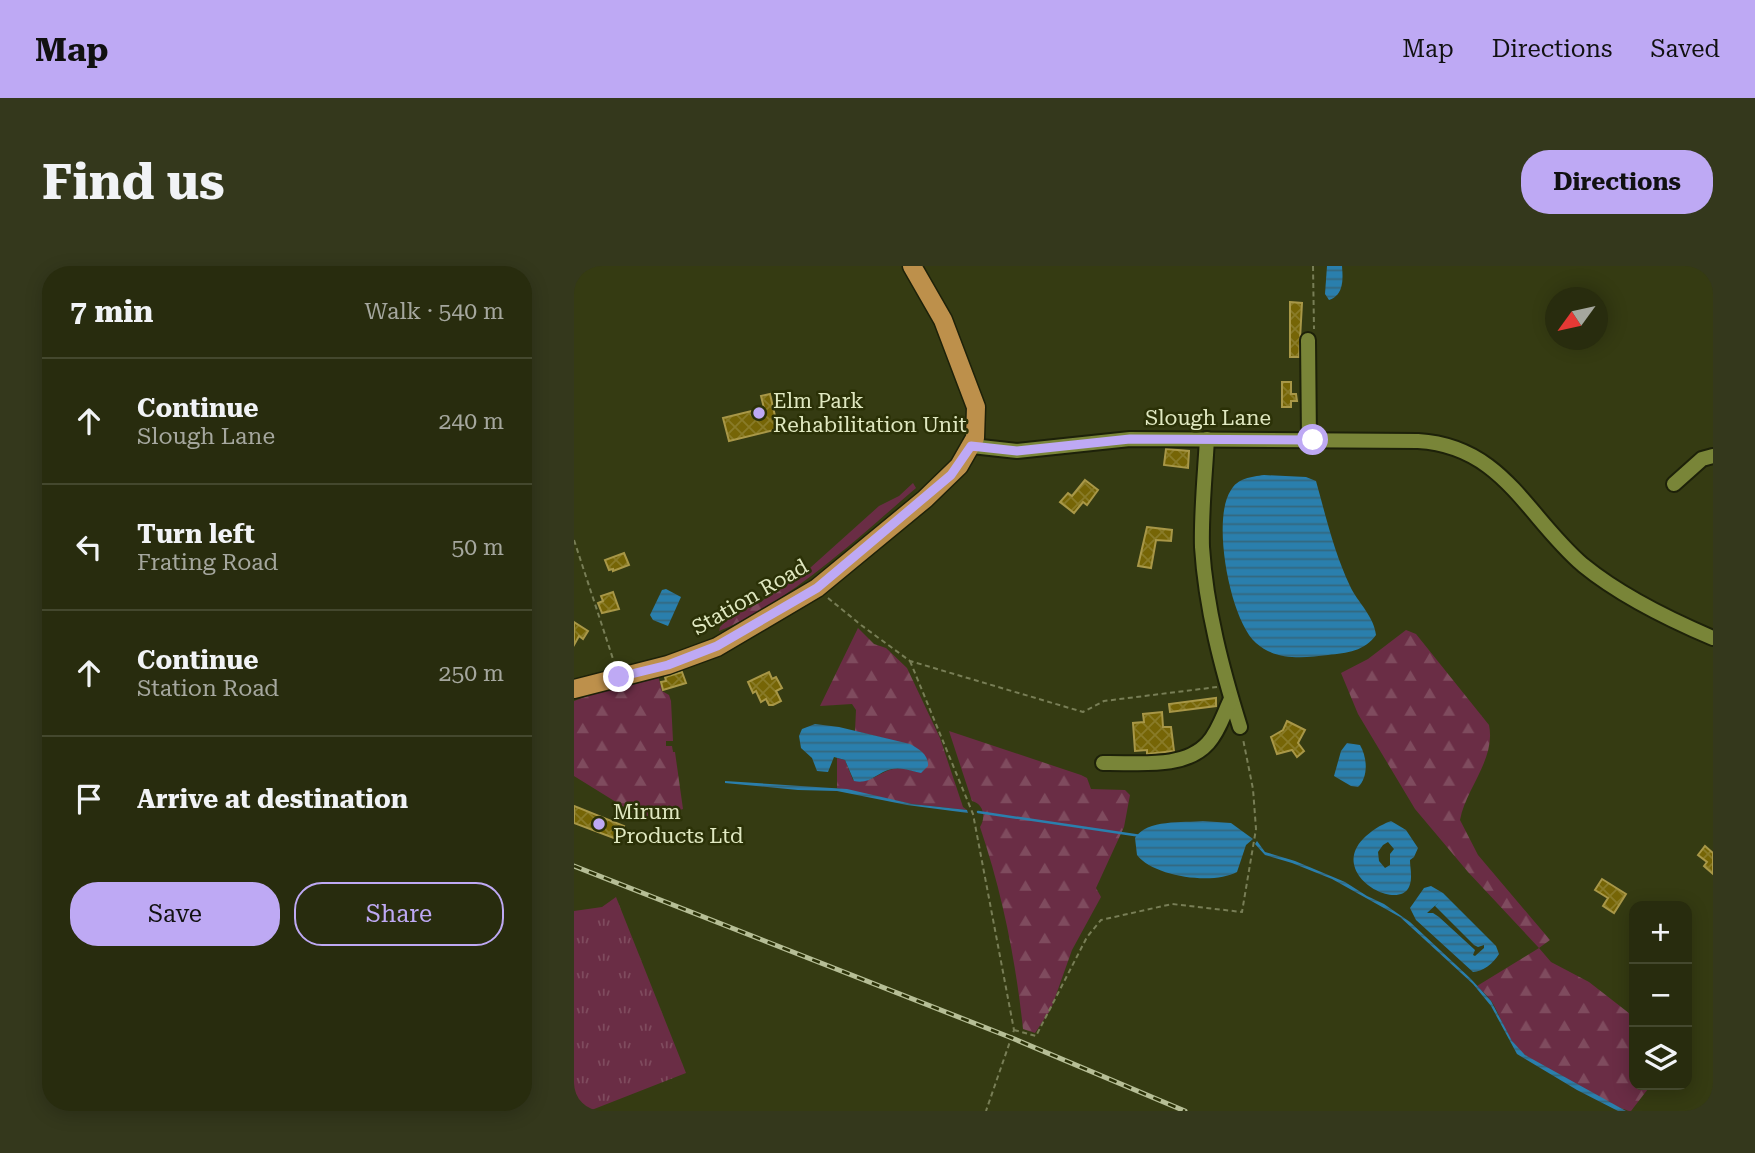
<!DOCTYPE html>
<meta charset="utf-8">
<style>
:root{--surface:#282c0e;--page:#34381c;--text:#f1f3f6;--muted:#a5a79e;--line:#44482e;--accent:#bea9f4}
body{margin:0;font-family:"Roboto Serif",serif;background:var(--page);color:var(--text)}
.controls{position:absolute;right:21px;bottom:21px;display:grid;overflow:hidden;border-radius:14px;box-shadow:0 4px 18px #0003}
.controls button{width:63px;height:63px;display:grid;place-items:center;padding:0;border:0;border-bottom:2px solid var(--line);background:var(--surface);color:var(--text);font:35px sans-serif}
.compass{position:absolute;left:971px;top:21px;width:63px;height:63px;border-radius:50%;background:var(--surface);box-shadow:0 4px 18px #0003;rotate:237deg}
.stop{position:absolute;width:21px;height:21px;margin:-16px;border:5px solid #bea9f4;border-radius:50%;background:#fff}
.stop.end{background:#bea9f4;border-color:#fff;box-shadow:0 2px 7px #0008}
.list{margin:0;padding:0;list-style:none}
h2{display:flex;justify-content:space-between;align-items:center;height:91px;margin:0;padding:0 28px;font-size:30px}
h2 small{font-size:23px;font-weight:400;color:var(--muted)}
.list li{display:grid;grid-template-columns:46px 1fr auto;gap:21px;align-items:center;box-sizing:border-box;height:126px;padding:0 28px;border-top:2px solid var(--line)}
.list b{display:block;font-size:26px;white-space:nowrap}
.list p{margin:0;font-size:23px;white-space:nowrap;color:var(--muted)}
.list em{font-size:23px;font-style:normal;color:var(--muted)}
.actions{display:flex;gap:14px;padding:21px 28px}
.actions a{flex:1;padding:16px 0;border:2px solid var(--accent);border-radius:28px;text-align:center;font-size:24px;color:var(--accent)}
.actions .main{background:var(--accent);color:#111}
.icon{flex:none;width:38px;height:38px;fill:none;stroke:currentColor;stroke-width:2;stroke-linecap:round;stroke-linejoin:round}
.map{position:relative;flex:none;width:1139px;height:845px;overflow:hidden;border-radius:28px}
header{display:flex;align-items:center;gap:42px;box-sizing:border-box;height:98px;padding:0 35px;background:var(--accent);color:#111}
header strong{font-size:33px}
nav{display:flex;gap:38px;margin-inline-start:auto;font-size:24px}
.intro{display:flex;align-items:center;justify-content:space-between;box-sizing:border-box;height:168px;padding:0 42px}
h1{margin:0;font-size:49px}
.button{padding:18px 32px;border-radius:28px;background:var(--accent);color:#111;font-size:24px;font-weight:700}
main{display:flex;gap:42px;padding:0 42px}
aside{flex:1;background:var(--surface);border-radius:28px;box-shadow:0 4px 18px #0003}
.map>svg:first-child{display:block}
</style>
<header>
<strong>Map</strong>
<nav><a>Map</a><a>Directions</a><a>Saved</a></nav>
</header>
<div class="intro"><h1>Find us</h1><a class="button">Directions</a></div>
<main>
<aside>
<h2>7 min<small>Walk · 540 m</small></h2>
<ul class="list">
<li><svg class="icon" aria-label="ahead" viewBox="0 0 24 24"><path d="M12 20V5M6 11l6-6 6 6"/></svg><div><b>Continue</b><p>Slough Lane</p></div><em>240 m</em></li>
<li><svg class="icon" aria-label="left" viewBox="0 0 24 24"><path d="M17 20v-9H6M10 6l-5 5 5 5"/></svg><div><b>Turn left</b><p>Frating Road</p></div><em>50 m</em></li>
<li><svg class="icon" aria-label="ahead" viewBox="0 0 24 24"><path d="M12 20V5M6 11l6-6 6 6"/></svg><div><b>Continue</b><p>Station Road</p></div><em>250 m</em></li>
<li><svg class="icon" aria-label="arrive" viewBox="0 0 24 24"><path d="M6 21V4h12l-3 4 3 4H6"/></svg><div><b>Arrive at destination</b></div></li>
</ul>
<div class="actions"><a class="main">Save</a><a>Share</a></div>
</aside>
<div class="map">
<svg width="1139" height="845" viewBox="0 0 1139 845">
<defs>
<pattern id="grass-tufts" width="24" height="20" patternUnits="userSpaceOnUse" patternTransform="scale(1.75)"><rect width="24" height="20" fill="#6a2d45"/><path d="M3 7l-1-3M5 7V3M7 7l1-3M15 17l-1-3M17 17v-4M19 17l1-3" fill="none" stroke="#7f4b5e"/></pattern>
<pattern id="forest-firs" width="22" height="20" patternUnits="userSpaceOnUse" patternTransform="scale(1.75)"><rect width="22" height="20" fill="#6a2d45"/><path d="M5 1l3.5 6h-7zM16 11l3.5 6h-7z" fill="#7f4b5e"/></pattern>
<pattern id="water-rules" width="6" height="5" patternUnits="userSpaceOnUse" patternTransform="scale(1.75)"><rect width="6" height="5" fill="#2a7fad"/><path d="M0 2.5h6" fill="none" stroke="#34687f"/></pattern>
<pattern id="building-cross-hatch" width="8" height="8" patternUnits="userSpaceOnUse" patternTransform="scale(1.75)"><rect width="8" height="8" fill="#766506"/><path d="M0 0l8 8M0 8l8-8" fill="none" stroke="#897b28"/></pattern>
</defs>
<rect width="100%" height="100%" fill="#353b12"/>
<path fill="url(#grass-tufts)" d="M42 631 112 807 15 845H0V645L28 641Z"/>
<g fill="url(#forest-firs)">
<path d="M339 217 342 222C285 271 215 337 145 365L146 361 158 349 187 336 213 314 236 302 305 240 325 230Z"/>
<path d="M284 362 300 378 312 382 333 402 366 472 389 541 393 544 338 538 263 522V492L271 494 279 514C295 519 305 506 319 503 327 501 335 504 343 506L313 473 281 465 282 444 278 438 246 440Z"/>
<path d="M832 364 842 368 915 459C922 493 892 522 886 554L904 589 976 674 965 682 977 696 1015 716 1060 751V819H1077L1057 845C1045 845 953 794 944 783 932 770 927 751 918 736 914 730 908 725 903 720L965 682 894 606 841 543 784 448 767 407 794 393Z"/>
<path d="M84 409 88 425 95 429 97 435 99 475H92V480H98L99 486H101L109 543 71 554 0 510V435L43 419Z"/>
<path d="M375 465 507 509 513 512 517 523 551 524 556 529 550 561 522 622 527 631 498 684 477 743 461 767 449 763C442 695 428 626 406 561 412 552 410 538 398 535Z"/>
</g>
<g fill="url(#water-rules)" fill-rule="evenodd">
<path d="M753 0H768C769 13 770 29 755 34L751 28Z"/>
<path d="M690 209 732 211 742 215C752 251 760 286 776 320 784 337 800 350 802 369 791 385 773 387 754 389 730 392 702 395 682 377 656 354 637 253 657 224 664 212 677 211 690 209Z"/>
<path d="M92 323 107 331 94 360 79 354 76 349 88 324Z"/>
<path d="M241 458 265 461 336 478C345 483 355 489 354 500L347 507C338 505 328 501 318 503 303 506 296 519 280 515L271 494 260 491 254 506 243 505 238 492 227 482 225 470 228 463Z"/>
<path d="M773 477 786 479C793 491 795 510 784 521L777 520 760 510 767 485Z"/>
<path d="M151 515 273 523 338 538 393 544 394 547 333 539 263 525 224 524 151 517Z"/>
<path d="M629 555 657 557 679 573 672 579 663 606C639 619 580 611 563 589L561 572C573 553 609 557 629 555Z"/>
<path d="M817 555 832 564 844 582 840 591 836 594C836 602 839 613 835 621 823 646 755 608 789 573 797 565 806 559 817 555ZM814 576 820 583 816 588V599L811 602 805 595 804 586 809 579Z"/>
<path d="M683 575 691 586 721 595 771 616 793 630 810 638 836 656 897 713 917 735 938 775 951 789 1052 845H1044L1003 824 943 788 917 740 899 718 826 651 758 613 718 597 691 589 681 578Z"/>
<path d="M857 620 869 627 922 680 925 688C920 697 908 706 899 706L842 654 836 642 850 622ZM865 636 861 640 900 679 904 681 910 679V682L901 690 899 689 901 684 865 651 859 647H853Z"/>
</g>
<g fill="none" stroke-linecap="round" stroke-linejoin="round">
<path stroke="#2a7fad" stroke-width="2.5" d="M404 546 567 570"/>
</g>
<g fill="url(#building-cross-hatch)" stroke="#a89747" stroke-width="2">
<path d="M716 36 728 37 725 91H716Z"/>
<path d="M708 116H717V128H722L723 135H717V141H708Z"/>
<path d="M196 128 204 163 155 175 149 152 190 142 187 130Z"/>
<path d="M592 183 615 185 614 202 590 199Z"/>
<path d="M511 214 524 224 513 239 509 236 500 247 486 236 494 227 498 230Z"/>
<path d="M573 261 598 264 597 275 582 274 577 302 564 300Z"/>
<path d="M50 287 55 299 39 305V303L35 304 31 294Z"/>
<path d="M39 326 45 343 28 347 24 337 29 335 27 330Z"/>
<path d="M0 356 14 365 9 373 5 370 0 379Z"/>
<path d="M108 406 112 417 89 424 87 416 92 415 91 411Z"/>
<path d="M195 406 198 413 202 411 208 422 202 425 207 435 199 439H195L192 433 187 436 182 425 179 427 174 416Z"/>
<path d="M642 432V440L596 446 595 438Z"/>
<path d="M588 446 589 461H597L600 485 573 488V484L561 485 559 457 570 456 569 448Z"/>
<path d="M713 455 731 464 724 477 730 485 723 491 718 484 703 488 697 471 709 464Z"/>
<path d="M0 540 50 560 45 574 0 557Z"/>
<path d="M1131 580 1139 587V608L1130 600 1133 596 1124 589Z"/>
<path d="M1028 613 1052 628 1040 647 1029 640 1034 632 1021 624Z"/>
</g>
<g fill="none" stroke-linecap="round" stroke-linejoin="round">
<g stroke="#1d2109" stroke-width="18">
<g id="minor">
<path d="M734 74 735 174"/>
<path d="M633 173C631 209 627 246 628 281 632 343 648 403 666 461"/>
<path d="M398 180 443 185 556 173 844 175C929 180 952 250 1009 299 1047 330 1094 353 1139 372"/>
<path d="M1100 218 1128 193 1139 190"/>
<path d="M529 497C562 496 610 504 634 477 645 465 650 447 657 433"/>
</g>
</g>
<g stroke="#1d2109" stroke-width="21">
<path id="major" d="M0 423 94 399 143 381 243 322 351 233 385 200 401 172 402 141 369 54 338 0"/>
</g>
<g stroke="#787e56" stroke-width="2" stroke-dasharray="5 3.5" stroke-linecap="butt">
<path d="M739 0 740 63"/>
<path d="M0 274 41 399"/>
<path d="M254 332 287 359 336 395 509 446 530 435 643 421"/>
<path d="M336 395 399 548 440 764 412 845"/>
<path d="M440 764 462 770 513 671 527 654 598 638 668 646 682 563 679 523 669 473"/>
</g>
<use href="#minor" stroke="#798538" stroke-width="14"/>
<use href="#major" stroke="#bd904b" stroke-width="18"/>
<g stroke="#b6be96" stroke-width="5">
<path id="rail" d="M0 600 438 772 611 845"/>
</g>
<use href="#rail" stroke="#2b3107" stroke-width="2.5" stroke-dasharray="8" stroke-linecap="butt"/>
</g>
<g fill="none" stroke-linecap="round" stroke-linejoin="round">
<path stroke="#bea9f4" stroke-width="9" d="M45 411 94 399 143 380 243 322 377 209 397 180 443 185 556 173 739 174"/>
</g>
<g fill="#bea9f4" stroke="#2b3107" stroke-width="2.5">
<circle cx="185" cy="147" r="7"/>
<circle cx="25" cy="558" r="7"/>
</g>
<g text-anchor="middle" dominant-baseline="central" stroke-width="5" stroke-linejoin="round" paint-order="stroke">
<g font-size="21" fill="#e0e8c1" stroke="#2b3107" text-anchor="start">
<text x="199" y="135">Elm Park<tspan x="199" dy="24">Rehabilitation Unit</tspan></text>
<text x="39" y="546">Mirum<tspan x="39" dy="24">Products Ltd</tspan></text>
</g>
<g font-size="21" fill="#e0e8c1" stroke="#2b3107">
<text x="634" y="152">Slough Lane</text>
<text transform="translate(176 331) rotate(-30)">Station Road</text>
</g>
</g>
</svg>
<div class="controls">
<button>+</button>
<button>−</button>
<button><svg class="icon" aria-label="layers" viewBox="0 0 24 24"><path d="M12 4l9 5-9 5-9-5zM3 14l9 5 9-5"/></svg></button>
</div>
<svg class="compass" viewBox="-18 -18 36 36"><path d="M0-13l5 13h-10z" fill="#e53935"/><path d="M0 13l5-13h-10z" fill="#a5a79e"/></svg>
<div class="stop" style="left:739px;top:174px"></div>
<div class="stop end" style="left:45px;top:411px"></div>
</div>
</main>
